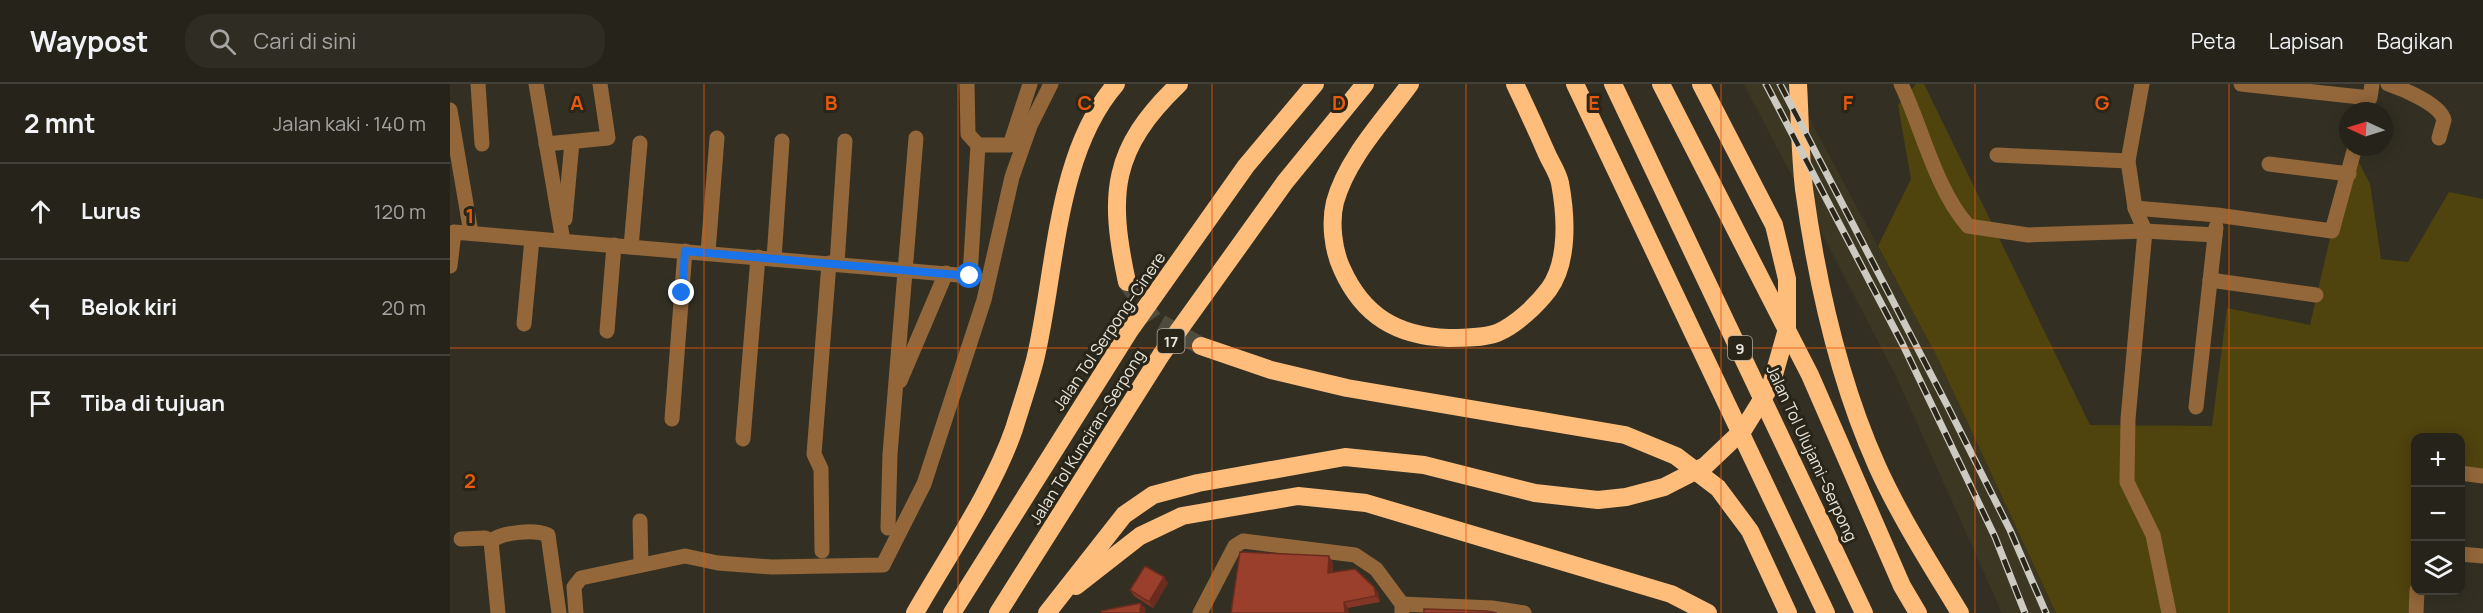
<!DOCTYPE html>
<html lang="id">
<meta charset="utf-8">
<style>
:root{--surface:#26241a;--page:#2e2c23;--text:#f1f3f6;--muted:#a4a4a2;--line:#424139}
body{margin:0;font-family:Manrope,sans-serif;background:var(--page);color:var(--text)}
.controls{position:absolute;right:18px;bottom:18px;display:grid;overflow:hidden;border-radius:12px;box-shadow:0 3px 15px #0003}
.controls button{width:54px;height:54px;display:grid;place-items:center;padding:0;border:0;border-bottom:2px solid var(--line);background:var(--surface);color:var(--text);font:30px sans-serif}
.compass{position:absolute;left:1889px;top:18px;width:54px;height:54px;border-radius:50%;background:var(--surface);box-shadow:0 3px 15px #0003;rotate:274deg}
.stop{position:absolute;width:18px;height:18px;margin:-14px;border:4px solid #1a73e8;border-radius:50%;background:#fff}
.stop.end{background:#1a73e8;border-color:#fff;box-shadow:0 2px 6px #0008}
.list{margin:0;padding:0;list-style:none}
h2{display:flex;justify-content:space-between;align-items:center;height:78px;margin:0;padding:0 24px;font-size:26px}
h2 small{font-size:20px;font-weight:400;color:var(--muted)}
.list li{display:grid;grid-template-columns:39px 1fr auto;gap:18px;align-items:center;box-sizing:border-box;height:96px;padding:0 24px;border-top:2px solid var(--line)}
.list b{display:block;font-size:22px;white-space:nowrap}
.list em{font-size:20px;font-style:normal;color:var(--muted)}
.icon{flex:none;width:33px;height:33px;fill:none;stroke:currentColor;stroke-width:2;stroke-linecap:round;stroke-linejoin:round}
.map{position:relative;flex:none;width:2033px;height:529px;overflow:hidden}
header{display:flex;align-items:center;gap:36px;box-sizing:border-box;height:84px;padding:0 30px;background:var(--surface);border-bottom:2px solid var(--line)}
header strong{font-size:28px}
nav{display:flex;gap:33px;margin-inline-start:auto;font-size:21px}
.search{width:420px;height:54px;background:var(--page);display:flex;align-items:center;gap:15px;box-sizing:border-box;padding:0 21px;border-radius:24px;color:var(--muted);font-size:22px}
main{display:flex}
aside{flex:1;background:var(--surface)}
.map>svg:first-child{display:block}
</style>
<header>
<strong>Waypost</strong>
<div class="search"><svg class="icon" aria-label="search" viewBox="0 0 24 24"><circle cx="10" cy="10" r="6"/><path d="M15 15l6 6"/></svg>Cari di sini</div>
<nav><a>Peta</a><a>Lapisan</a><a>Bagikan</a></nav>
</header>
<main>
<aside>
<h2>2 mnt<small>Jalan kaki · 140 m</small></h2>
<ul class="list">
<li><svg class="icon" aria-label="ahead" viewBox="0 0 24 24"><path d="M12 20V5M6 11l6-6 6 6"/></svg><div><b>Lurus</b></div><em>120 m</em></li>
<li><svg class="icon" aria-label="left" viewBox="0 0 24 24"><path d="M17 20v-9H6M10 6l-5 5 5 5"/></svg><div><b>Belok kiri</b></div><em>20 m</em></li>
<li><svg class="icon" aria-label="arrive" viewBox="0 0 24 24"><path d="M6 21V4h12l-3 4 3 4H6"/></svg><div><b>Tiba di tujuan</b></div></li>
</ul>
</aside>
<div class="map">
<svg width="2033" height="529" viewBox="0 0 2033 529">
<rect width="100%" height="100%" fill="#333023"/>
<path fill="#3c3723" d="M1294 0H1341L1489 277 1606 529H1552L1446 292Z"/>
<path fill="#4f430e" d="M1466 0H1474L1640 341 1762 342 1777 224 1860 241 1901 63 1920 100 1931 175 1958 178 1999 108 2033 115V386H2011L2010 354H1966V459L1958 529H1606L1489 277 1428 162 1461 95 1448 21Z"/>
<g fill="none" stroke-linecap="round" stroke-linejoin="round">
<path stroke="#4e4b3f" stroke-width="18" stroke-dasharray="18 9" stroke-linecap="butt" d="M677 198 703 235 751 262"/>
<g stroke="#93673a" stroke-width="15">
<path d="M28 0 32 60"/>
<path d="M86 0 113 157"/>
<path d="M1451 0C1473 46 1485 104 1518 142L1578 151 1695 147 1765 151"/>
<path d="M1692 0 1678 77 1685 124 1695 147 1678 335 1677 398 1703 451 1719 529"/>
<path d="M1791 0 1920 14 1922 0"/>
<path d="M1938 0C1953 5 1990 20 1994 36L1989 54"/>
<path d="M0 26 21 149"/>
<path d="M96 60 158 54 150 0"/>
<path d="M528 61H560L580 0"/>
<path d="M1547 71 1678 77"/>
<path d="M1819 80 1899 90"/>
<path d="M1685 124 1767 131 1882 147 1905 63"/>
<path d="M115 135 122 58"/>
<path d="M181 163 190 59"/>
<path d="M258 168 267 54"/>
<path d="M324 175 332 57"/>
<path d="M387 180 395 57"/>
<path d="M0 182 4 148 520 192 528 61 518 50 517 0"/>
<path d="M1760 196 1866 211"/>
<path d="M74 240 82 155"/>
<path d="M157 247 164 161"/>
<path d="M450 297 496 189"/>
<path d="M1746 323 1766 143"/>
<path d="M222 335 235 167"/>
<path d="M293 355 308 173"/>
<path d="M2010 389 2033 392"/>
<path d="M190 437 191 481"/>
<path d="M438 444 440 370 466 54"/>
<path d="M11 455 35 454 41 457"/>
<path d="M41 457C53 448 85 445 98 451L109 529"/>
<path d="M41 457 48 529"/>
<path d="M372 467 371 385 364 370 379 179"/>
<path d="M2010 470 2033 472"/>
<path d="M952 520 1042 524 1074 529"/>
<path d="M126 529 124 503 131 494 235 472 268 479 322 483 433 481 474 400 534 216 562 93 580 42 601 0"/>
<path d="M750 529 785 462 793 457 905 471 926 485 952 520V529"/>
<path d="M1966 529 1967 506"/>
</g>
<g stroke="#ffbd7c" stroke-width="18">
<path d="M960 0C934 36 897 74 885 118 880 138 883 166 892 185 913 232 947 252 998 254 1013 254 1033 254 1047 249 1066 241 1087 221 1099 205 1119 177 1116 131 1110 99 1108 89 1101 79 1097 70 1087 47 1076 23 1065 0"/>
<path d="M1125 0 1376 529"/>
<path d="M1163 0 1414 529"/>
<path d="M1211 0 1360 291 1452 502 1468 529"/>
<path d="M1348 0C1350 35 1350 70 1354 105 1367 199 1388 295 1427 382 1450 433 1481 481 1510 529"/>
<path d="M677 198C658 110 661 65 729 0"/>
<path d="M751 262 821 286 897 304 1175 351 1226 372 1268 404 1300 447 1338 529"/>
<path d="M626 502 690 452 732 432 848 412 916 419 1221 510 1258 529"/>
<path d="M465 529C497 473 543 406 564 345 571 322 579 299 585 276 606 189 605 70 666 0"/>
<path d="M502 529 680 246 796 82 865 0"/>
<path d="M548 529 711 271 835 98 915 0"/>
<path d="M597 529 674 431 703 411 748 399 895 373 974 381 1085 409 1148 416 1176 413 1214 403 1255 382 1293 346 1321 301 1337 245V195L1324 141 1251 0"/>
</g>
<g stroke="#cccac1" stroke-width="7">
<g id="rail">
<path d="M1316 0 1453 261 1545 453 1575 529"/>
<path d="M1330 0 1498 323 1560 446 1596 529"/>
</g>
</g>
<use href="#rail" stroke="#292619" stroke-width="4.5" stroke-dasharray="14" stroke-linecap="butt"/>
</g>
<g fill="#843626">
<path d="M879 472 883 479V489L924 503 928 509 930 518 898 524 781 529Z"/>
<path d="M718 499 703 524 684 512 680 506Z"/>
</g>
<g fill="#6b2c1f">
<path d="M879 472 883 479V496L878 489Z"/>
<path d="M714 493 718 499 703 524 699 518Z"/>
<path d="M924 503 928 509 930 518 926 512Z"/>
<path d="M894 518 898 524 899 529H895Z"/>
<path d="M691 519 696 525 695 529H690Z"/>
</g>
<g fill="#993f2c" stroke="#6b2c1f" stroke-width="1.5">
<path d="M790 468 879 472 878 489 905 485 924 503 926 512 894 518 895 529H781Z"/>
<path d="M695 482 714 493 699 518 680 506Z"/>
<path d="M691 519 690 529H652L651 527Z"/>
<path d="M974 525 1037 527 1047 529H974Z"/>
</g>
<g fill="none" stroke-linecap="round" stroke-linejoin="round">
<path stroke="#1a73e8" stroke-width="8" d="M232 209 235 167 520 192"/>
</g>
<path fill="none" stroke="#e8590c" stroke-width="1.5" stroke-opacity="0.55" d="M254 0V529M508 0V529M762 0V529M1016 0V529M1271 0V529M1525 0V529M1779 0V529M0 264H2033"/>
<g text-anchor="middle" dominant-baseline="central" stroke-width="6" stroke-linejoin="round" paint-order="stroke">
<g fill="#292619" stroke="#afaca3" stroke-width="1.5">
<rect x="707.5" y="245" width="27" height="24" rx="4.5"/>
<rect x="1278" y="252" width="24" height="24" rx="4.5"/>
</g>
<g font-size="15" font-weight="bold" fill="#e8e6de">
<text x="721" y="257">17</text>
<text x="1290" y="264">9</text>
</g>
<g font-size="16" fill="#e8e6de" stroke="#292619">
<text transform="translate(659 247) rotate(-56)">Jalan Tol Serpong–Cinere</text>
<text transform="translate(637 353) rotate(-58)">Jalan Tol Kunciran–Serpong</text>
<text transform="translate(1362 369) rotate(65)">Jalan Tol Ulujami–Serpong</text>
</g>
</g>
<g font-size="20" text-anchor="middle" font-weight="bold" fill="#e8590c" stroke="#292619" stroke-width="6" stroke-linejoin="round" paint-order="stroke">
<text x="127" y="26">A</text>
<text x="381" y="26">B</text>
<text x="635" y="26">C</text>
<text x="889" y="26">D</text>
<text x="1144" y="26">E</text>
<text x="1398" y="26">F</text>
<text x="1652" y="26">G</text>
<text x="20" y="139">1</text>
<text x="20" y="404">2</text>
</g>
</svg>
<div class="controls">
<button>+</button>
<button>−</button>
<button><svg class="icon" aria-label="layers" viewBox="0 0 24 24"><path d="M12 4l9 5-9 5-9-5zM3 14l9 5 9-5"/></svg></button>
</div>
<svg class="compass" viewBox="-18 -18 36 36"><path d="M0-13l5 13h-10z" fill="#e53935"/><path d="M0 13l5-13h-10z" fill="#a4a4a2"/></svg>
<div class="stop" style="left:520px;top:192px"></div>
<div class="stop end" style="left:232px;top:209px"></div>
</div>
</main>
